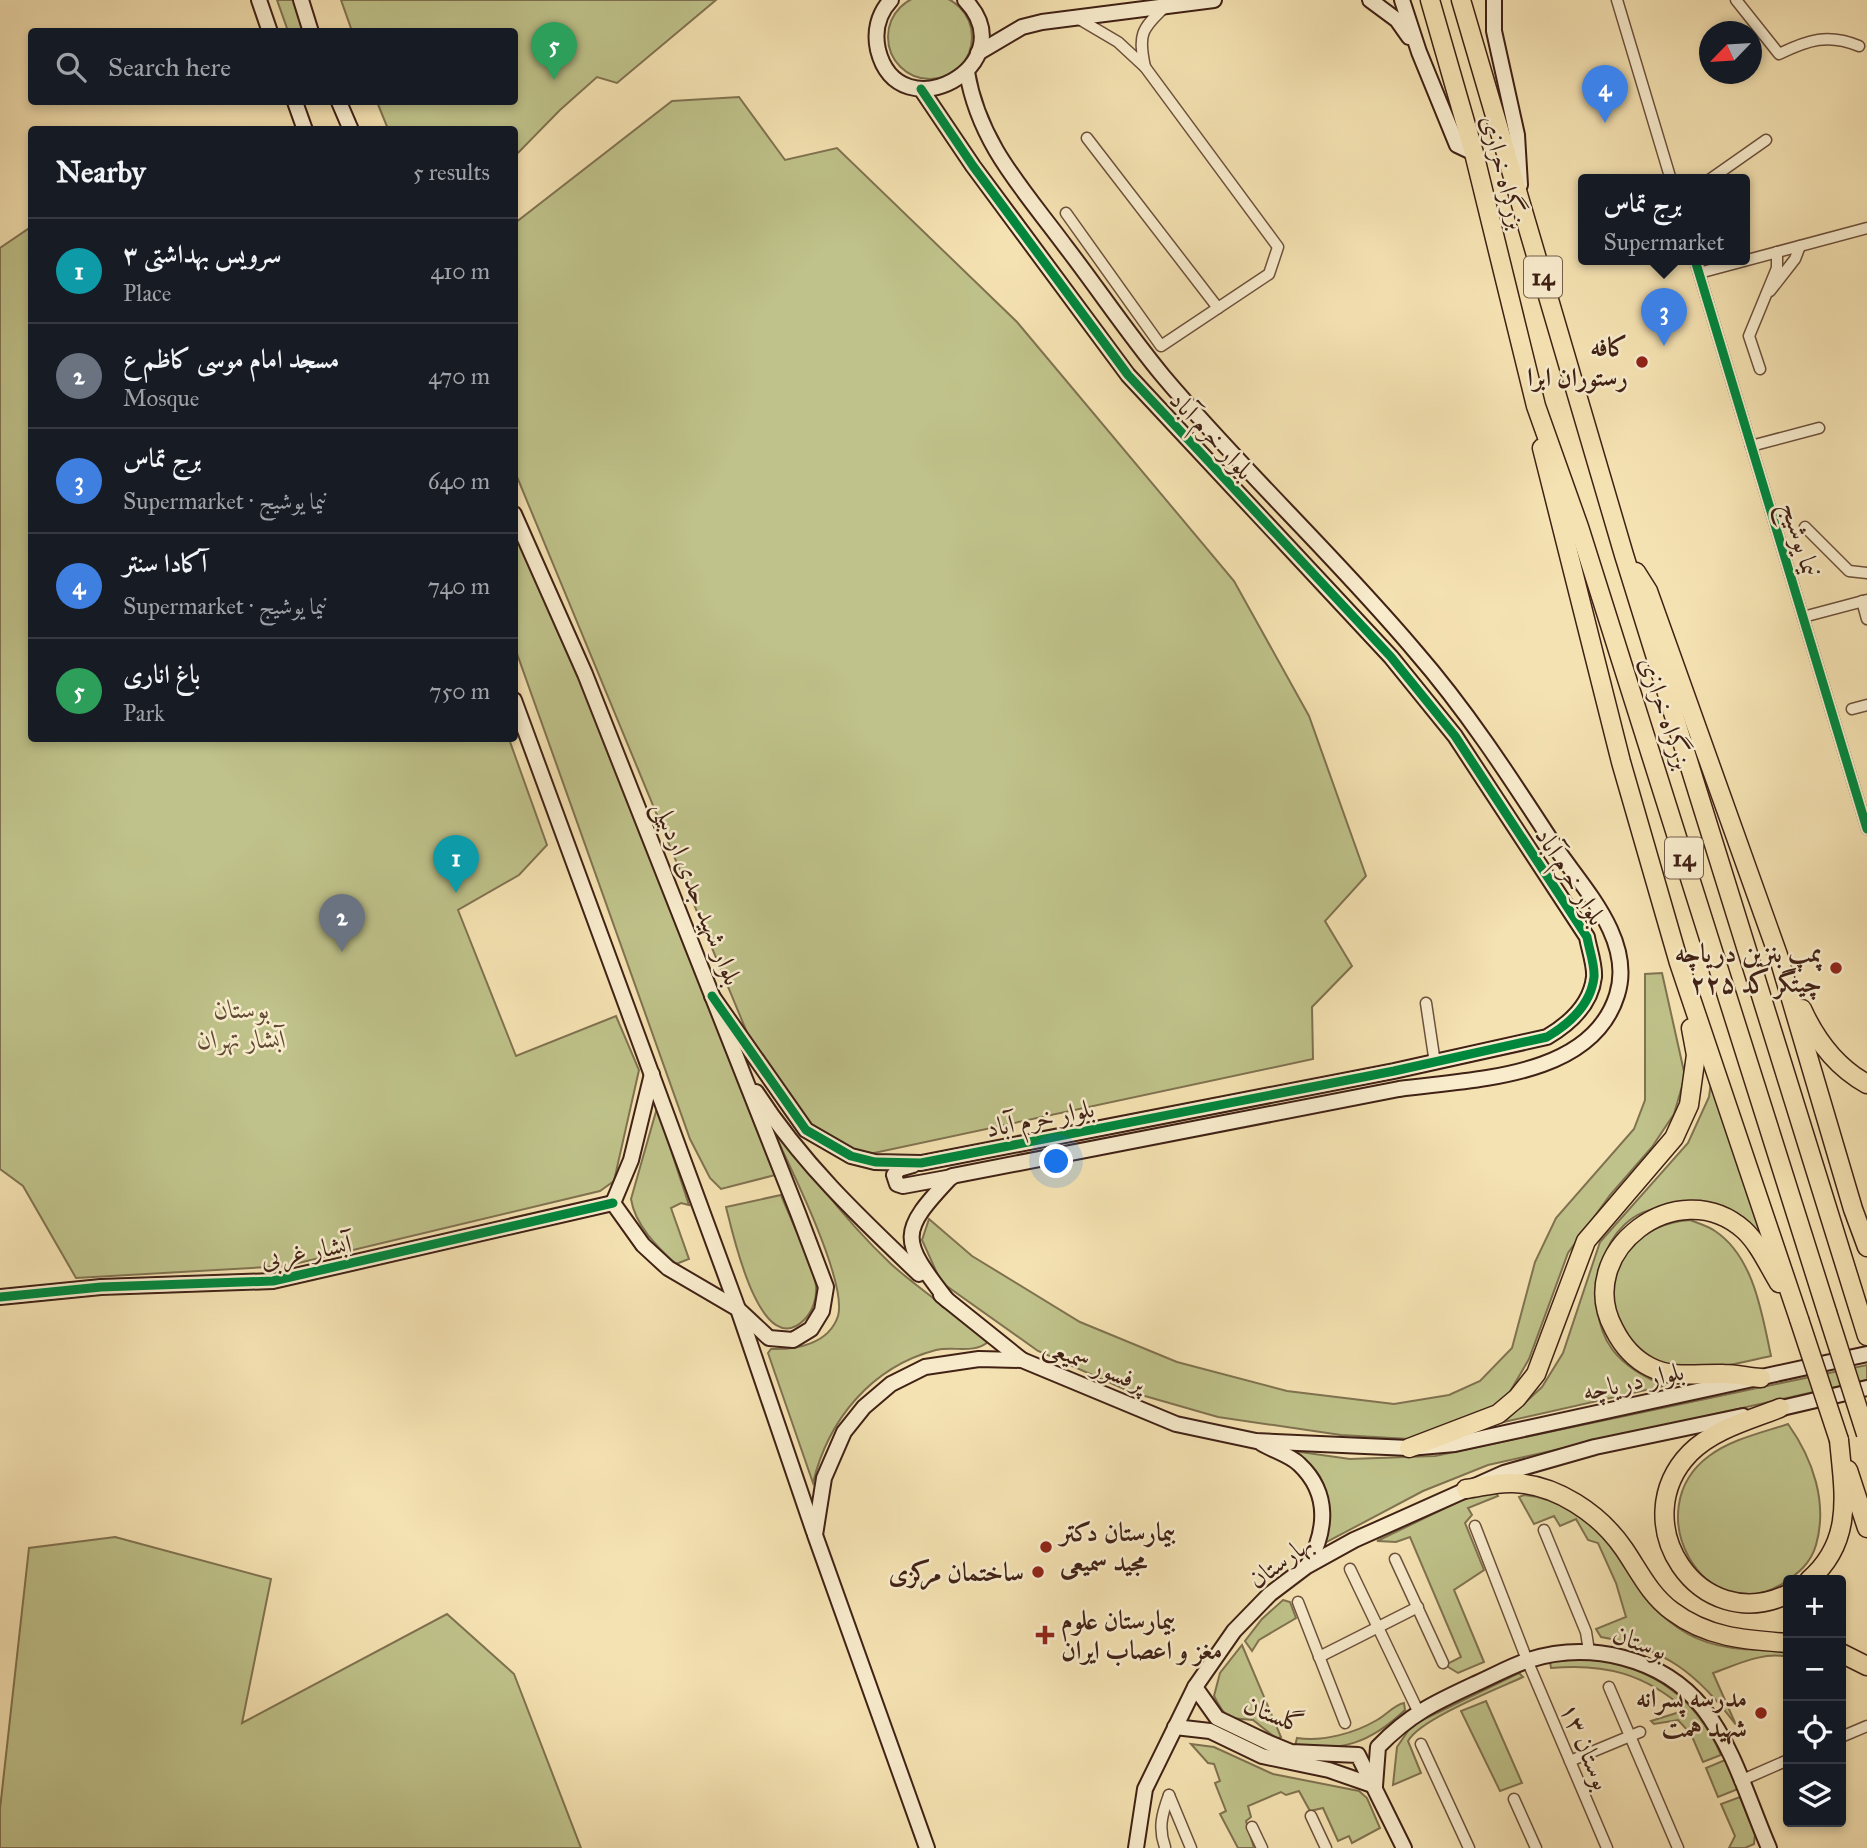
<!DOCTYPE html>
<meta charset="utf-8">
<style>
:root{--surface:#171b24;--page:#20242c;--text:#f1f3f6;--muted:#9ea1a6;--line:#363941;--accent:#c59692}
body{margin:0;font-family:"IM FELL Great Primer",Amiri,serif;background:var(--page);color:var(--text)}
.controls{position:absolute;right:21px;bottom:21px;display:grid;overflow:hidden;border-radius:7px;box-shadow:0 4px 10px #0003}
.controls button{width:63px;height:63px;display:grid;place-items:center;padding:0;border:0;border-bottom:2px solid var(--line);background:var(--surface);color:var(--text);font:35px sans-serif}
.compass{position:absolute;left:1699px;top:21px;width:63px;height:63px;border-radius:50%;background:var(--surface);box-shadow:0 4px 10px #0003;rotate:245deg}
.you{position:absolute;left:1057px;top:1162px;width:24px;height:24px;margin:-18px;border:5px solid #fff;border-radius:50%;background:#1a73e8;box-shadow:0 0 0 10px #1a73e833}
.badge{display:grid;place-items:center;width:46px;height:46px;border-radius:50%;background:var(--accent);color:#fff;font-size:23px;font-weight:700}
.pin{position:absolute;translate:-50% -58px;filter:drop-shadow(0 2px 4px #0008)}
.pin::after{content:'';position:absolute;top:37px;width:24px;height:21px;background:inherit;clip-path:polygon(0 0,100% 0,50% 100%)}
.popup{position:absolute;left:1578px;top:174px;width:172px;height:91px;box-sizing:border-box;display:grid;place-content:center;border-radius:7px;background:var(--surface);filter:drop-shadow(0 2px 5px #0005);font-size:23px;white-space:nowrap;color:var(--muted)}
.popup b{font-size:26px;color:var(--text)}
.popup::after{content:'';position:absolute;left:50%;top:100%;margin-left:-14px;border:14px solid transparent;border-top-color:var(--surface)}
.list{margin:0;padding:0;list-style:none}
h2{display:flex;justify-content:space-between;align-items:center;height:91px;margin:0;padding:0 28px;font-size:30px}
h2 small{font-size:23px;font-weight:400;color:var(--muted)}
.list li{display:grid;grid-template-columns:46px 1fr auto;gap:21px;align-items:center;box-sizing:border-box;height:105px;padding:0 28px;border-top:2px solid var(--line)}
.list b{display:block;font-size:26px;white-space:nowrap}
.list p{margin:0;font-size:23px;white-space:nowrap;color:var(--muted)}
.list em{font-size:23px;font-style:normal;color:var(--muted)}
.icon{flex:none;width:38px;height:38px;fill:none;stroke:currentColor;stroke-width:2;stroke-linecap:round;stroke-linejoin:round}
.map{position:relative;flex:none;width:1867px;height:1848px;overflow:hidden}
.search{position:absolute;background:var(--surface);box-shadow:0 4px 10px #0003;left:28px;top:28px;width:490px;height:77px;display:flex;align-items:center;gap:18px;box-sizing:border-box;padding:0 24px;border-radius:7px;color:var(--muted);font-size:26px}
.panel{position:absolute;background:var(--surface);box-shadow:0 4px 10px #0003;left:28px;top:126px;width:490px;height:616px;border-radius:7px}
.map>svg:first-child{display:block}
</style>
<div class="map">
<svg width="1867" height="1848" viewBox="0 0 1867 1848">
<rect width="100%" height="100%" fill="#f5e2b2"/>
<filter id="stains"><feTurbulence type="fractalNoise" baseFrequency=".00286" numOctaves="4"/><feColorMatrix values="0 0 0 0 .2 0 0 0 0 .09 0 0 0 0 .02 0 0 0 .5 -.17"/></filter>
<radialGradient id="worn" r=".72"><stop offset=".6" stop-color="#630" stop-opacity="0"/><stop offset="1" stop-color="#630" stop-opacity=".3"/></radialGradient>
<g fill="#bfc28a" stroke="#807250" stroke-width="2">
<circle cx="930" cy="37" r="42"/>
<path d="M277 0H296L306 31H288Z"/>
<path d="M341 0H716L617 83 597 77 560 110 515 156 514 130 388 129 377 102H514V32L352 31Z"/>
<path d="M739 97 785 160 837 148 1017 322 1234 581 1309 716 1366 876 1325 921 1352 966 1312 1007 1313 1059 860 1156 815 1134 765 1076 515 472V223L672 101Z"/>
<path d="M31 227 32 738 509 739 547 845 519 875 458 910 516 1056 616 1016 639 1070 614 1181 600 1191 286 1266 76 1278 23 1186 0 1169V248Z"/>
<path d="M514 525 579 673 775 1175 721 1189 710 1178 690 1139 515 648Z"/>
<path d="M1662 973 1685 1076 1674 1114 1652 1147 1610 1195 1568 1253 1529 1359 1504 1402 1409 1439 1341 1435 1218 1417 1131 1392 1038 1351 941 1282 922 1240 929 1219 972 1256 1080 1322 1177 1362 1287 1391 1394 1404 1449 1395 1480 1381 1512 1348 1535 1262 1556 1218 1634 1129 1645 1100V974Z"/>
<path d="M1713 1068 1778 1273 1753 1231C1732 1225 1683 1207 1664 1208 1601 1210 1579 1304 1612 1349 1625 1367 1644 1376 1664 1386L1504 1422 1542 1387 1563 1353 1600 1242 1688 1143 1709 1097Z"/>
<path d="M756 1096C797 1156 838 1214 891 1264 922 1292 958 1314 988 1342 974 1354 953 1346 936 1350 871 1367 828 1420 813 1483L768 1353 771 1349C796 1350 829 1344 838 1316 849 1278 775 1136 756 1096Z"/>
<path d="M657 1108 689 1205 681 1203 671 1208 689 1259 676 1264C657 1247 635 1225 631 1199Z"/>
<path d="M781 1195C789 1216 814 1267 816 1286 817 1298 813 1311 804 1320 760 1363 732 1230 726 1207Z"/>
<path d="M1690 1220C1698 1223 1708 1226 1715 1231 1754 1257 1762 1314 1771 1356 1742 1362 1711 1371 1681 1369 1594 1360 1585 1229 1690 1220Z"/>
<path d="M1867 1365V1380L1488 1465 1423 1491 1321 1545C1330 1500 1333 1470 1286 1450L1350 1459 1435 1456Z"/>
<path d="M1788 1424C1813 1459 1828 1503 1816 1545 1811 1563 1798 1574 1782 1584 1705 1631 1636 1510 1709 1456 1732 1439 1761 1433 1788 1424Z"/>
<path d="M1495 1491 1498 1496 1468 1508 1472 1515 1465 1523 1484 1570 1454 1590 1484 1662 1458 1673 1445 1665 1461 1657 1410 1537 1396 1542 1377 1541 1462 1500Z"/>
<path d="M1524 1495C1556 1498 1591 1518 1611 1545 1640 1581 1642 1607 1688 1634 1718 1651 1755 1650 1788 1651V1657C1764 1651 1736 1665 1713 1673L1736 1725C1698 1674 1665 1648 1601 1637L1596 1629 1626 1617 1616 1583 1598 1543 1588 1540 1576 1519 1560 1526 1554 1516 1534 1524 1519 1497Z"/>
<path d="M115 1537 271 1579 242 1723 447 1614 514 1674 581 1848H0V1809L29 1548Z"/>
<path d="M1283 1600 1290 1602 1296 1618 1259 1640 1252 1651 1245 1641 1262 1619Z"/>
<path d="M1242 1645 1281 1737 1277 1739 1253 1720C1228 1717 1228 1723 1214 1696L1220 1673Z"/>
<path d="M1588 1658C1650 1666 1696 1696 1721 1755L1703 1762 1691 1734 1678 1720 1654 1724 1651 1721 1686 1710C1645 1674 1605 1663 1551 1668L1550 1662Z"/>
<path d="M1519 1673 1523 1677C1497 1689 1420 1719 1408 1741L1421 1773 1393 1785 1397 1747 1412 1725Z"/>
<path d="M1486 1701 1522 1783 1500 1791 1461 1711Z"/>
<path d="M1404 1703 1405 1710C1370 1743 1342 1752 1295 1746L1297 1738C1323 1742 1355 1733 1377 1720 1386 1715 1394 1705 1404 1703Z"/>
<path d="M1191 1744 1214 1747 1273 1774 1359 1791 1367 1798 1380 1828 1352 1843 1349 1836 1338 1841 1323 1808 1310 1811 1299 1791 1286 1795 1281 1792 1248 1806 1251 1817 1246 1821 1254 1848H1238L1220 1814 1226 1811 1215 1783 1220 1781 1214 1764 1208 1763Z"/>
<path d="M1725 1760 1738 1789 1718 1797 1706 1768Z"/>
<path d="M1740 1797 1755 1834 1754 1844 1745 1848H1729L1735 1836 1721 1804Z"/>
</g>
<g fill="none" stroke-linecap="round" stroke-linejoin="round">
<g stroke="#6d513c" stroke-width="13">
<g id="street">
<path d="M1617 0 1671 180"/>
<path d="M1736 0 1779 54C1808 40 1828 33 1859 46"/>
<path d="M1079 19 1118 42 1145 67C1138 35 1141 29 1165 7"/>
<path d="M1087 138 1218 308"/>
<path d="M1709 180 1766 140"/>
<path d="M1066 213 1161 346 1269 274 1278 247 1145 67"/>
<path d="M1695 260 1867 829"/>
<path d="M1699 273 1867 228"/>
<path d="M1770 291 1795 259 1800 246"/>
<path d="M1760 369 1749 336 1777 268V252"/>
<path d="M1751 446 1819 428"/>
<path d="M1805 527 1849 571 1867 573"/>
<path d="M1862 601 1867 619"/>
<path d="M1803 617 1867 600"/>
<path d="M1852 709 1867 705"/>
<path d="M1426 1003 1435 1063"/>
<path d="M1475 1526 1527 1660 1607 1848"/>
<path d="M1544 1530 1586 1632 1589 1651"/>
<path d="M1395 1559 1443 1663"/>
<path d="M1350 1569 1418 1711"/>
<path d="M1298 1602 1345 1723"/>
<path d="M1319 1657 1418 1607"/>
<path d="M1609 1687 1678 1848"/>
<path d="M1841 1737 1867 1726"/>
<path d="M1421 1744 1469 1848"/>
<path d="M1570 1761 1640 1732"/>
<path d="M1740 1781 1788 1760"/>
<path d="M1169 1795 1191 1848"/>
<path d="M1514 1799 1536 1848"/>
<path d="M1311 1816 1326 1848"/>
<path d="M1252 1827 1262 1848"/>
<path d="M1165 1847C1158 1828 1162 1814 1169 1795"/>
</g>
</g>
<g stroke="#402115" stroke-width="18">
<g id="secondary">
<path d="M259 0 270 32"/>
<path d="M301 0 311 32"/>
<path d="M891 0C878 14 874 32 878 50 899 134 1027 65 965 0"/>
<path d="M1370 0 1397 20 1409 37"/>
<path d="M1402 0 1419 52 1457 145 1474 153"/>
<path d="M1494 0V31L1517 135 1520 185"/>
<path d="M978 53 1022 27 1042 22 1214 0"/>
<path d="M295 102 305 130"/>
<path d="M339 102 351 130"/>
<path d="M514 514 585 674 798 1213 826 1287 822 1311 811 1329 793 1340 769 1338 738 1309 668 1268 643 1245 613 1203"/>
<path d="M514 700 738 1309 814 1532"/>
<path d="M712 996 806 1130 851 1156 875 1162 921 1163 1394 1071 1547 1037C1569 1024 1591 1004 1594 977 1595 965 1589 949 1587 937L1455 736 1391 657 1128 375 973 166 921 89"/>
<path d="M756 1092C802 1163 858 1216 919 1274"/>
<path d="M913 1165 899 1169 894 1175 897 1184 903 1186 952 1177"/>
<path d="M613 1203 631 1160 652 1074"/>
<path d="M941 1295 1022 1360"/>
<path d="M0 1297 101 1287 273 1281 613 1203"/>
<path d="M947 1300C900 1239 898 1233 952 1176L1399 1089C1471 1079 1591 1079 1617 995 1634 942 1586 891 1558 851 1513 782 1469 713 1415 651 1335 556 1243 471 1163 376 1129 335 1099 290 1066 247 1024 190 979 144 967 72"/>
<path d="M1769 1411 1867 1388"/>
<path d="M1261 1443C1272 1450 1290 1455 1299 1464 1331 1494 1326 1531 1308 1565"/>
<path d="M1195 1687 1217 1718 1267 1742 1291 1752 1358 1755 1404 1848"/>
<path d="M1175 1727 1210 1731 1262 1756 1329 1770 1375 1786"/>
<path d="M1375 1786 1378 1747C1410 1714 1434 1703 1475 1684 1493 1676 1511 1666 1529 1660 1589 1641 1662 1657 1703 1708 1734 1748 1749 1802 1769 1848"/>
<path d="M927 1848 815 1535 824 1478 844 1432 864 1407 891 1384 925 1367 979 1359 1022 1360 1176 1424 1256 1441 1409 1448 1455 1444 1867 1354"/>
<path d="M1136 1848 1145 1789 1195 1687 1234 1631 1270 1594 1307 1566 1354 1540 1504 1473 1595 1447 1743 1416"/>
</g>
</g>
<g stroke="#402115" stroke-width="21">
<g id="highway">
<path d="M1430 0 1474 153 1536 406 1579 527 1827 1312"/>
<path d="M1461 0 1624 555 1867 1336"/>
<path d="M1542 448 1621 762 1679 963 1799 1319"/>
<path d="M1636 572 1648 591 1778 955 1853 1209 1867 1247"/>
<path d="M1802 1009C1816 1040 1836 1067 1867 1084"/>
<path d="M1761 1378C1748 1377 1736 1374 1724 1374 1699 1373 1673 1379 1650 1367 1634 1359 1622 1345 1614 1329 1572 1252 1678 1171 1744 1230 1759 1244 1768 1265 1779 1283"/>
<path d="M1780 1408C1750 1420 1714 1429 1690 1453 1623 1522 1699 1637 1788 1594"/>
<path d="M1409 1448 1498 1414 1517 1398 1536 1374 1586 1241 1674 1138 1689 1105 1696 1055 1691 1028"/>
<path d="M1848 1470 1867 1528"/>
<path d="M1466 1489C1481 1487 1498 1482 1513 1483 1556 1484 1600 1514 1624 1549 1639 1571 1650 1595 1672 1611 1708 1638 1746 1640 1788 1643"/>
<path d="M1809 1580C1854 1541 1844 1493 1839 1440"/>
<path d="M1841 1653 1867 1666"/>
</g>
</g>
<use href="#street" stroke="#f8eccd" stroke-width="10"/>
<use href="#secondary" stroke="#f8eccd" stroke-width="14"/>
<use href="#highway" stroke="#f5e2b2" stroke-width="18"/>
<g stroke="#402115" stroke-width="21" stroke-linecap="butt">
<g id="highway-bridge">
<path d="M1827 1312 1866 1434"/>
<path d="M1799 1319 1839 1440"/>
</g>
</g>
<use href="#highway-bridge" stroke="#f5e2b2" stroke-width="18"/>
<g stroke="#f8eccd" stroke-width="13">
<g id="cycleway">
<path d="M1695 260 1867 829"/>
<path d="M712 996 806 1130 851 1156 875 1162 921 1163 1394 1071 1547 1037C1569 1024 1591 1004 1594 977 1595 965 1589 949 1587 937L1455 736 1391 657 1128 375 973 166 921 89"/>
<path d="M0 1297 101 1287 273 1281 613 1203"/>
</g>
</g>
<use href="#cycleway" stroke="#00873e" stroke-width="9"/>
</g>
<g fill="#8f2418" stroke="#f8eccd" stroke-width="2.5">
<circle cx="1642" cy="362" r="7"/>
<circle cx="1836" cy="968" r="7"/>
<circle cx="1046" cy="1547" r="7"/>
<circle cx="1038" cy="1572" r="7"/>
<path d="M1041.5 1624.5h7v7h7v7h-7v7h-7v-7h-7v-7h7z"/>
<circle cx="1761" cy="1713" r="7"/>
</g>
<g text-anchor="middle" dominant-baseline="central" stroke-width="5" stroke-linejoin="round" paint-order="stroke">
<g fill="#f8eccd" stroke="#775e4c" stroke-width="2">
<rect x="1524" y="256.5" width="38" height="41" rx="5"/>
<rect x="1665" y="837.5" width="38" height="41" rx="5"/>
</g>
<g font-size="24" font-weight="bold" fill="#402115">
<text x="1543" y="277">14</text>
<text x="1684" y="858">14</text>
</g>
<g font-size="26" fill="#402115" stroke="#f8eccd">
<text transform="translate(1504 172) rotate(76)">بزرگراه خرازی</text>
<text transform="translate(1212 435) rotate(47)">بلوار خرم آباد</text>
<text transform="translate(1801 539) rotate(73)">نیما یوشیج</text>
<text transform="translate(1666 713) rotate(72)">بزرگراه خرازی</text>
<text transform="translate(1571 876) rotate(58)">بلوار خرم آباد</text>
<text transform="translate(698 893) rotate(68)">بلوار شهید جدی اردبیلی</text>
<text transform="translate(1040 1118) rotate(-11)">بلوار خرم آباد</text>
<text transform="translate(306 1251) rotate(-10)">آبشار غربی</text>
<text transform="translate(1095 1364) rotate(22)">پرفسور سمیعی</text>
<text transform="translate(1633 1381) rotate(-12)">بلوار دریاچه</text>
<text transform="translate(1280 1561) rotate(-36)">بهارستان</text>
<text transform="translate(1640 1642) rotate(20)">بوستان</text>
<text transform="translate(1274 1714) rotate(21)">گلستان</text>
<text transform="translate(1586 1746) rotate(67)">بوستان ۱۳</text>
</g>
<g font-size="26" font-weight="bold" fill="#402115" stroke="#f8eccd" text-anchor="end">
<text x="1628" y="347">کافه<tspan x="1628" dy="30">رستوران ابرا</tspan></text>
<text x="1822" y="953">پمپ بنزین دریاچه<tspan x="1822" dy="30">چیتگر کد ۲۲۵</tspan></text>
<text x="1060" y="1532" text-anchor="start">بیمارستان دکتر<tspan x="1060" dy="30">مجید سمیعی</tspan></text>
<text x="1024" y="1572">ساختمان مرکزی</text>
<text x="1061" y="1620" text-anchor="start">بیمارستان علوم<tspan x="1061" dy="30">مغز و اعصاب ایران</tspan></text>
<text x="1747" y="1698">مدرسه پسرانه<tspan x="1747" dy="30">شهید همت</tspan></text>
</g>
<g font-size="26" font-style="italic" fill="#604932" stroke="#f8eccd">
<text x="242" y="1009">بوستان<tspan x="242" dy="30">آبشار تهران</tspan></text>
</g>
</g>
<rect width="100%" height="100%" filter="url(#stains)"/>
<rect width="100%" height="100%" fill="url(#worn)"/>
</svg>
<div class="controls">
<button>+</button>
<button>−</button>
<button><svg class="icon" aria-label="locate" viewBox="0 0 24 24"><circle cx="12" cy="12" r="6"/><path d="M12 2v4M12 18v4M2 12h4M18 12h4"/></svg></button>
<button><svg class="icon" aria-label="layers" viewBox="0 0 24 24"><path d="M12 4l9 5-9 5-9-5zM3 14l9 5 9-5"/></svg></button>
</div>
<svg class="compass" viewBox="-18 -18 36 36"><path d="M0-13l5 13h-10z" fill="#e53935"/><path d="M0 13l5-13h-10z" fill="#9ea1a6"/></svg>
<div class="you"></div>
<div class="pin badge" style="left:456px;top:893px;background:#0f9aa8">1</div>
<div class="pin badge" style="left:342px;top:952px;background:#6b7280">2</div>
<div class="pin badge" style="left:1664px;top:346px;background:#3f7fe0">3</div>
<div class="popup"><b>برج تماس</b>Supermarket</div>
<div class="pin badge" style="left:1605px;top:123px;background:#3f7fe0">4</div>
<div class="pin badge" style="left:554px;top:80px;background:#2e9e5b">5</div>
<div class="search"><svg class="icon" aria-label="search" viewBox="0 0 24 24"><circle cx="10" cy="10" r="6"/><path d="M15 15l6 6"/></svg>Search here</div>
<section class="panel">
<h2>Nearby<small>5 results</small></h2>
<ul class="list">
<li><span class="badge" style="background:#0f9aa8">1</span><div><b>سرویس بهداشتی ۳</b><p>Place</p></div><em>410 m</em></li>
<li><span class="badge" style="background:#6b7280">2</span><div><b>مسجد امام موسی کاظم ع</b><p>Mosque</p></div><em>470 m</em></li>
<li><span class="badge" style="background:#3f7fe0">3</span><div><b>برج تماس</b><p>Supermarket · نیما یوشیج</p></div><em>640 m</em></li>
<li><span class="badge" style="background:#3f7fe0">4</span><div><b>آکادا سنتر</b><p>Supermarket · نیما یوشیج</p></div><em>740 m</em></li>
<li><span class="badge" style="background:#2e9e5b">5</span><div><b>باغ اناری</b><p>Park</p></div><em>750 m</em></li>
</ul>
</section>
</div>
